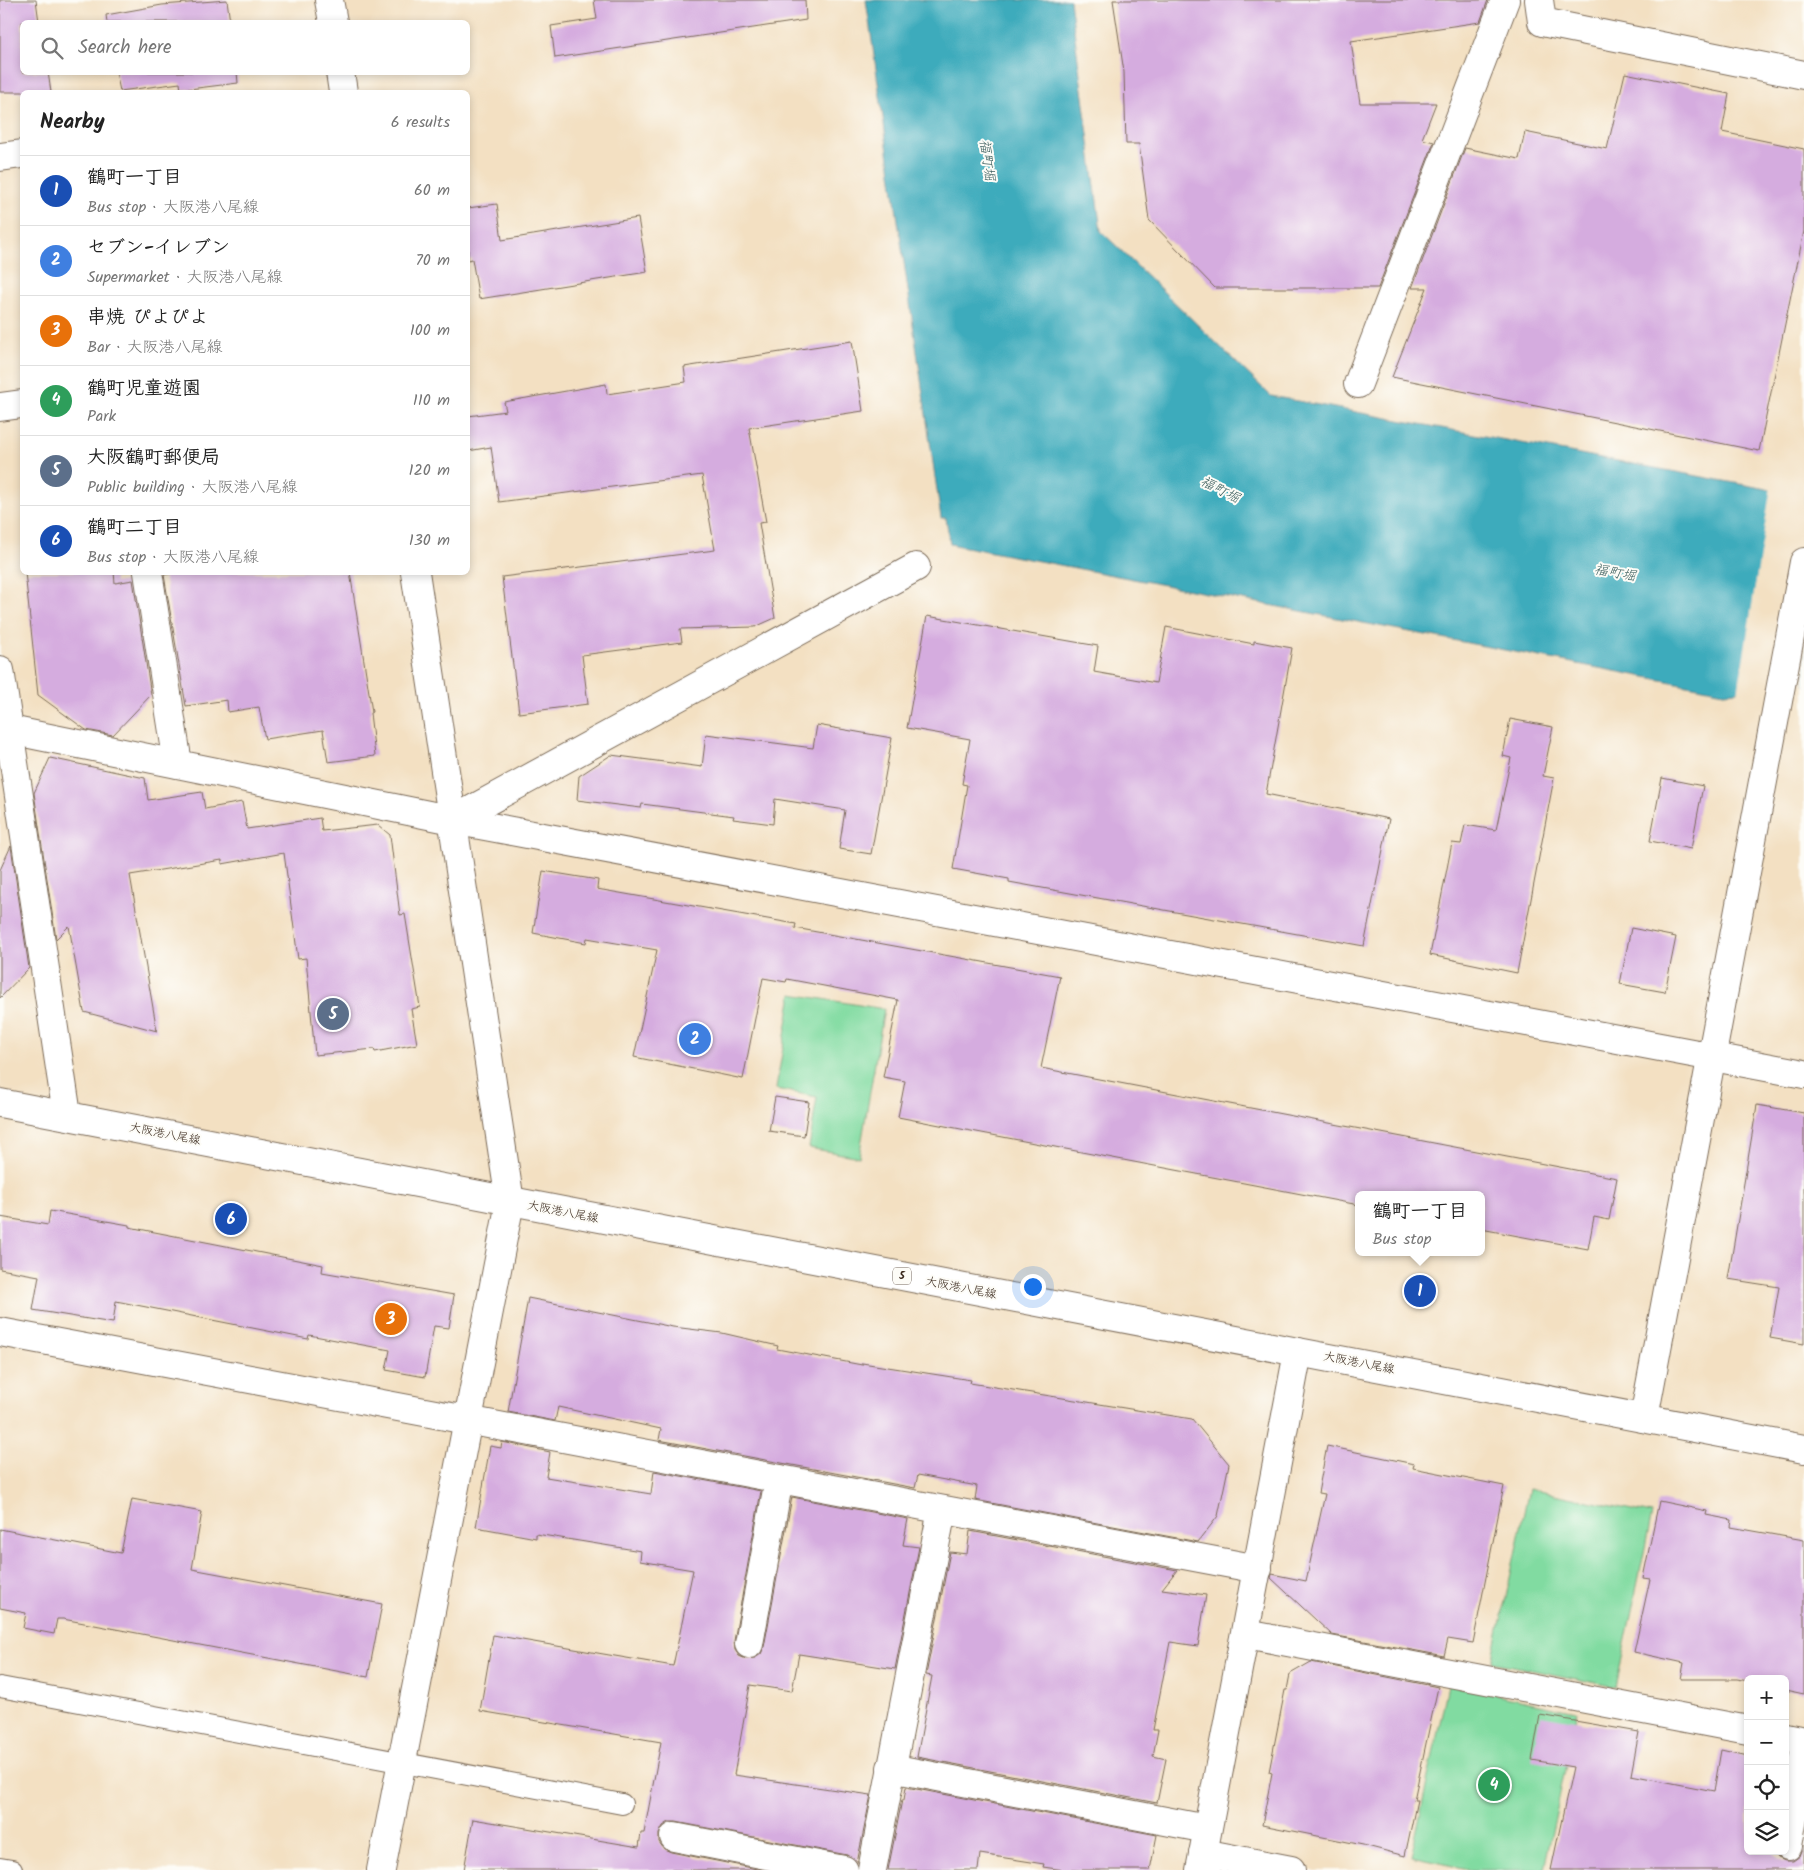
<!DOCTYPE html>
<meta charset="utf-8">
<style>
:root{--surface:#fff;--page:#f6f6f6;--text:#222;--muted:#767676;--line:#e0e0e0;--accent:#2563eb}
body{margin:0;font-family:Kalam,"Klee One",sans-serif;background:var(--page);color:var(--text)}
.controls{position:absolute;right:15px;bottom:15px;display:grid;overflow:hidden;border-radius:8px;box-shadow:0 2px 8px #0003}
.controls button{width:45px;height:45px;display:grid;place-items:center;padding:0;border:0;border-bottom:1px solid var(--line);background:var(--surface);color:var(--text);font:25px sans-serif}
.you{position:absolute;left:1032px;top:1286px;width:18px;height:18px;margin:-12px;border:4px solid #fff;border-radius:50%;background:#1a73e8;box-shadow:0 0 0 8px #1a73e833}
.badge{display:grid;place-items:center;width:32px;height:32px;border-radius:50%;background:var(--accent);color:#fff;font-size:16px;font-weight:700}
.pin{position:absolute;translate:-50% -50%;border:2px solid #fff;box-shadow:0 1px 5px #0006}
.popup{position:absolute;left:1355px;top:1191px;width:130px;height:65px;box-sizing:border-box;display:grid;place-content:center;border-radius:8px;background:var(--surface);filter:drop-shadow(0 1px 4px #0005);font-size:16px;white-space:nowrap;color:var(--muted)}
.popup b{font-size:19px;color:var(--text)}
.popup::after{content:'';position:absolute;left:50%;top:100%;margin-left:-10px;border:10px solid transparent;border-top-color:var(--surface)}
.list{margin:0;padding:0;list-style:none}
h2{display:flex;justify-content:space-between;align-items:center;height:65px;margin:0;padding:0 20px;font-size:21px}
h2 small{font-size:16px;font-weight:400;color:var(--muted)}
.list li{display:grid;grid-template-columns:32px 1fr auto;gap:15px;align-items:center;box-sizing:border-box;height:70px;padding:0 20px;border-top:1px solid var(--line)}
.list b{display:block;font-size:19px;white-space:nowrap}
.list p{margin:0;font-size:16px;white-space:nowrap;color:var(--muted)}
.list em{font-size:16px;font-style:normal;color:var(--muted)}
.icon{flex:none;width:28px;height:28px;fill:none;stroke:currentColor;stroke-width:2;stroke-linecap:round;stroke-linejoin:round}
.map{position:relative;flex:none;width:1804px;height:1870px;overflow:hidden}
.search{position:absolute;background:var(--surface);box-shadow:0 2px 8px #0003;left:20px;top:20px;width:450px;height:55px;display:flex;align-items:center;gap:12px;box-sizing:border-box;padding:0 18px;border-radius:8px;color:var(--muted);font-size:19px}
.panel{position:absolute;background:var(--surface);box-shadow:0 2px 8px #0003;left:20px;top:90px;width:450px;height:485px;border-radius:8px}
.map>svg:first-child{display:block}
</style>
<div class="map">
<svg width="1804" height="1870" viewBox="0 0 1804 1870">
<rect width="100%" height="100%" fill="#fdfcf7"/>
<filter id="ink" filterUnits="userSpaceOnUse"><feTurbulence type="fractalNoise" baseFrequency=".02" numOctaves="2"/><feDisplacementMap in="SourceGraphic" scale="10" xChannelSelector="R" yChannelSelector="G"/><feConvolveMatrix kernelMatrix="1 2 1 2 8 2 1 2 1" color-interpolation-filters="sRGB"/></filter>
<filter id="wash" filterUnits="userSpaceOnUse"><feTurbulence type="fractalNoise" baseFrequency=".0096" numOctaves="4" result="noise"/><feDisplacementMap in="SourceGraphic" scale="20" xChannelSelector="R" yChannelSelector="G"/><feGaussianBlur stdDeviation="1.12" result="paint"/><feColorMatrix in="noise" values="0 0 0 0 0 0 0 0 0 0 0 0 0 0 0 0 0 1.4 0 .05"/><feComposite in="paint" operator="in"/></filter>
<g filter="url(#wash)">
<rect width="100%" height="100%" fill="#f3e0c2"/>
<g fill="#81dba1" stroke="#5e8260">
<path d="M792 994 884 1009 859 1157 809 1148 817 1097 776 1089Z"/>
<path d="M1529 1489 1652 1514 1616 1687 1492 1662Z"/>
<path d="M1448 1685 1577 1712 1544 1870H1472L1411 1857Z"/>
</g>
<path fill="#3eabbc" stroke="#3c6a6d" d="M866 0H1070L1101 231 1271 396 1804 496V686L1724 692 950 544 946 518H941Z"/>
<path fill="#f3e0c2" d="M1771 487 1804 494V689L1738 693Z"/>
<g id="blocks">
<g fill="#d5acdf">
<path d="M0 0H36L39 22H22V72H48L51 92H0Z"/>
<path d="M227 0 230 22H107L106 15 162 5Z"/>
<path d="M594 0H805L806 20 555 58 551 26 597 19Z"/>
<path d="M1113 0H1488L1480 22 1351 41 1360 103H1436L1422 139 1434 142 1378 288H1215L1149 220 1139 144H1126L1124 72Z"/>
<path d="M116 72H237L238 83 181 90 180 83 120 91Z"/>
<path d="M1625 73 1729 94 1722 132 1804 149V231L1759 451 1392 377 1427 288H1412L1465 148 1519 159 1525 132 1607 149Z"/>
<path d="M497 204 502 240 638 218 647 272 479 299 472 259 468 260V208Z"/>
<path d="M852 341 863 411 749 428 766 522 759 523 775 618 755 627 680 629 682 642 582 655 588 704 519 713 502 577 715 550 702 475 499 502 491 447 468 451V416L506 411 504 402 606 384 607 394 686 382 684 367Z"/>
<path d="M25 572H114L115 583 133 580 151 695 113 735 86 730 38 695Z"/>
<path d="M178 572H350L372 712 370 713 375 756 328 762 323 730 265 739 259 707 228 712 227 700 186 706 164 575Z"/>
<path d="M927 616 1098 646 1094 672 1156 683 1166 627 1254 644V641L1292 648 1266 794 1389 819 1364 946 1009 882V879L953 869 967 785 962 784 970 739 907 728Z"/>
<path d="M1510 719 1553 727 1543 776 1554 778 1517 973 1430 955 1452 843 1461 844 1465 825 1496 830 1511 758 1503 756Z"/>
<path d="M817 725 892 738 871 854 839 849 845 810 775 799 773 824 733 819 734 816 642 804 641 808 577 800 579 776 611 755 702 767 706 734 813 748Z"/>
<path d="M50 758 145 778 148 800 202 792 205 809 242 802 247 829 320 818 322 831 378 825 390 835 400 915 405 914 420 1007 411 1009 417 1044 375 1052 374 1049 315 1055 306 958 298 959 284 853 222 864V860L130 875 157 1031 84 1012 69 926 56 939 34 793Z"/>
<path d="M1662 778 1703 786 1691 849 1650 841Z"/>
<path d="M11 846 29 968 0 998V870Z"/>
<path d="M543 871 598 880 597 889 796 924 795 928 1060 976 1041 1068 1617 1178 1609 1220 1594 1217 1588 1249 1481 1229V1195H1359V1205L898 1117 905 1081 883 1077 898 1000 787 979 786 982 763 978 743 1079 634 1057 657 950 587 938 586 943 533 933Z"/>
<path d="M1631 928 1676 937 1665 992 1620 984Z"/>
<path d="M775 1097 809 1102 804 1136 769 1131Z"/>
<path d="M1757 1105 1804 1113V1344L1770 1338 1779 1287 1728 1279Z"/>
<path d="M50 1211 129 1225V1227L323 1265 322 1272 454 1295 449 1328 434 1326 425 1377 386 1370 390 1350 309 1335 308 1339 116 1301 113 1323 33 1310 39 1276 0 1269V1217L48 1225Z"/>
<path d="M528 1298 673 1327 722 1333 778 1346 777 1349 862 1365V1363L971 1380 970 1383 1192 1419 1229 1464 1218 1516 1198 1542 975 1500 977 1486 918 1475 915 1488 659 1440 661 1429 558 1407 555 1421 508 1412Z"/>
<path d="M502 1442 550 1452 546 1477 651 1494 654 1471 761 1491 734 1641 735 1650 739 1656 746 1659 755 1658 761 1654 764 1647 792 1497 908 1519 903 1545 919 1547 895 1669 799 1654 792 1691 750 1685 734 1775 871 1795 857 1863 847 1855 676 1822H669L663 1826 659 1834V1842L664 1849 671 1852 762 1870H464L473 1819 639 1847 641 1833H644L661 1742 480 1711 493 1635 673 1666 693 1570 640 1561 641 1551 536 1534V1538L476 1527 490 1446 501 1448Z"/>
<path d="M1327 1446 1414 1464 1413 1468 1504 1486 1473 1643 1448 1639 1444 1656 1332 1635 1271 1578 1272 1574 1306 1581 1325 1494 1318 1493Z"/>
<path d="M132 1499 202 1512 192 1569 382 1604 368 1677 63 1619H57L54 1634 23 1628 26 1613 0 1608V1529L121 1553Z"/>
<path d="M1659 1501 1707 1511 1706 1515 1732 1520 1731 1527 1804 1540V1694L1785 1690V1679H1748V1681L1737 1679H1681L1684 1663 1634 1652 1650 1579 1643 1578Z"/>
<path d="M970 1531 1177 1570 1162 1589 1206 1595 1198 1646 1170 1642 1153 1730H1158L1153 1756 1166 1759 1157 1803 917 1757 932 1676 926 1675 950 1552 967 1554Z"/>
<path d="M1311 1662 1438 1687 1414 1800H1417L1405 1856 1363 1845 1262 1825 1272 1773 1269 1772 1285 1690H1287L1290 1674Z"/>
<path d="M1540 1715 1639 1732 1631 1775 1714 1791 1721 1750 1748 1756V1851H1773L1778 1858 1785 1861H1793L1800 1856 1804 1845V1870H1551L1573 1767 1532 1760Z"/>
<path d="M906 1787 1157 1835 1150 1870H1064L1043 1867 1044 1864 980 1854 978 1870H888L902 1800H904Z"/>
</g>
</g>
</g>
<g filter="url(#ink)">
<use href="#blocks" fill-opacity="0" stroke="#7b6a57" stroke-width="1"/>
<g fill="none" stroke-linecap="round" stroke-linejoin="round">
<g stroke="#7b6a57" stroke-width="22">
<g id="lane">
<path d="M0 1687 622 1804"/>
<path d="M0 1868 12 1870"/>
</g>
</g>
<g stroke="#7b6a57" stroke-width="30">
<g id="street">
<path d="M1358 384 1505 0"/>
<path d="M148 572 178 764"/>
<path d="M0 670 67 1115"/>
<path d="M0 728 453 820 916 567"/>
<path d="M1713 1057 1804 1074"/>
<path d="M0 1332 1258 1569"/>
<path d="M749 1644 779 1479"/>
<path d="M891 1768 1207 1829"/>
<path d="M674 1837 844 1870"/>
<path d="M1788 1846 1804 1753"/>
</g>
</g>
<g stroke="#7b6a57" stroke-width="30">
<g id="secondary">
<path d="M329 0 333 22"/>
<path d="M1539 0 1542 22 1804 75"/>
<path d="M340 72 343 92"/>
<path d="M0 157 22 154"/>
<path d="M0 407 22 404"/>
<path d="M453 820 1713 1057"/>
<path d="M1644 1418 1804 562"/>
<path d="M1246 1634 1748 1730"/>
<path d="M1785 1737 1804 1741"/>
<path d="M1203 1853 1291 1870"/>
<path d="M381 1870 510 1202 415 572"/>
<path d="M872 1870 942 1510"/>
<path d="M1200 1870 1298 1352"/>
</g>
</g>
<g stroke="#7b6a57" stroke-width="30">
<path id="primary" d="M0 1103 1804 1449"/>
</g>
<use href="#lane" stroke="#fff" stroke-width="20"/>
<use href="#street" stroke="#fff" stroke-width="28"/>
<use href="#secondary" stroke="#fff" stroke-width="28"/>
<use href="#primary" stroke="#fff" stroke-width="28"/>
</g>
</g>
<g text-anchor="middle" dominant-baseline="central" stroke-width="4" stroke-linejoin="round" paint-order="stroke">
<rect fill="#fdfcf7" stroke="#75695f" stroke-width="1" x="893" y="1267.5" width="18" height="17" rx="4"/>
<g font-size="11" font-weight="bold" fill="#3b2a1e">
<text x="902" y="1276">5</text>
</g>
<g font-size="12" fill="#3b2a1e" stroke="#fdfcf7">
<text transform="translate(165 1134) rotate(11)">大阪港八尾線</text>
<text transform="translate(563 1212) rotate(11)">大阪港八尾線</text>
<text transform="translate(961 1288) rotate(11)">大阪港八尾線</text>
<text transform="translate(1359 1363) rotate(11)">大阪港八尾線</text>
</g>
<g font-size="14" font-style="italic" fill="#3c5e5d" stroke="#fdfcf7">
<text transform="translate(987 160) rotate(82)">福町堀</text>
<text transform="translate(1220 490) rotate(27)">福町堀</text>
<text transform="translate(1615 573) rotate(10)">福町堀</text>
</g>
</g>
</svg>
<div class="controls">
<button>+</button>
<button>−</button>
<button><svg class="icon" aria-label="locate" viewBox="0 0 24 24"><circle cx="12" cy="12" r="6"/><path d="M12 2v4M12 18v4M2 12h4M18 12h4"/></svg></button>
<button><svg class="icon" aria-label="layers" viewBox="0 0 24 24"><path d="M12 4l9 5-9 5-9-5zM3 14l9 5 9-5"/></svg></button>
</div>
<div class="you"></div>
<div class="pin badge" style="left:1420px;top:1291px;background:#1a4fb4">1</div>
<div class="popup"><b>鶴町一丁目</b>Bus stop</div>
<div class="pin badge" style="left:695px;top:1039px;background:#3f7fe0">2</div>
<div class="pin badge" style="left:391px;top:1319px;background:#e8710a">3</div>
<div class="pin badge" style="left:1494px;top:1785px;background:#2e9e5b">4</div>
<div class="pin badge" style="left:333px;top:1014px;background:#5c6f8a">5</div>
<div class="pin badge" style="left:231px;top:1219px;background:#1a4fb4">6</div>
<div class="search"><svg class="icon" aria-label="search" viewBox="0 0 24 24"><circle cx="10" cy="10" r="6"/><path d="M15 15l6 6"/></svg>Search here</div>
<section class="panel">
<h2>Nearby<small>6 results</small></h2>
<ul class="list">
<li><span class="badge" style="background:#1a4fb4">1</span><div><b>鶴町一丁目</b><p>Bus stop · 大阪港八尾線</p></div><em>60 m</em></li>
<li><span class="badge" style="background:#3f7fe0">2</span><div><b>セブン-イレブン</b><p>Supermarket · 大阪港八尾線</p></div><em>70 m</em></li>
<li><span class="badge" style="background:#e8710a">3</span><div><b>串焼 ぴよぴよ</b><p>Bar · 大阪港八尾線</p></div><em>100 m</em></li>
<li><span class="badge" style="background:#2e9e5b">4</span><div><b>鶴町児童遊園</b><p>Park</p></div><em>110 m</em></li>
<li><span class="badge" style="background:#5c6f8a">5</span><div><b>大阪鶴町郵便局</b><p>Public building · 大阪港八尾線</p></div><em>120 m</em></li>
<li><span class="badge" style="background:#1a4fb4">6</span><div><b>鶴町二丁目</b><p>Bus stop · 大阪港八尾線</p></div><em>130 m</em></li>
</ul>
</section>
</div>
